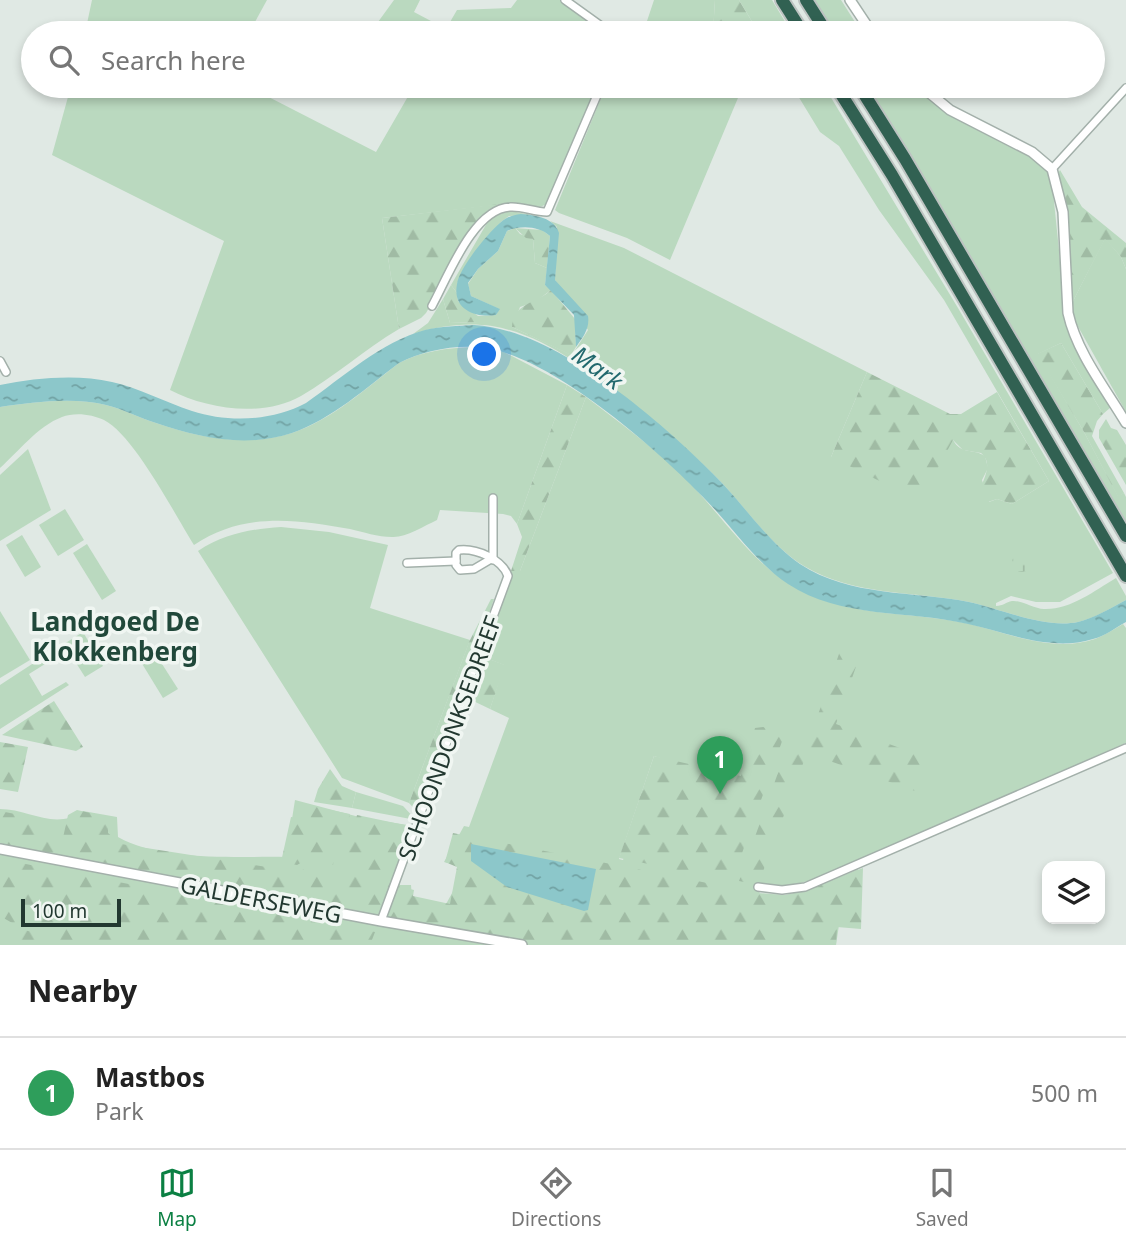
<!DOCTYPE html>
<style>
:root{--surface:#fff;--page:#f2f2f2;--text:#222;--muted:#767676;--line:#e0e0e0;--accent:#0b8043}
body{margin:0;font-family:"Noto Sans",sans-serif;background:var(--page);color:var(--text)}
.controls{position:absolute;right:21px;bottom:21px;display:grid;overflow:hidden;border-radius:14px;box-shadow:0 4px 10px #0003}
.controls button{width:63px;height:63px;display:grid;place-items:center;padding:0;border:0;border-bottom:2px solid var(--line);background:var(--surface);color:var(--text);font:35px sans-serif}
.scale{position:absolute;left:21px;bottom:18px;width:100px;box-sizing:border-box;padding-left:7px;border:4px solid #223830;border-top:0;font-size:19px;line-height:24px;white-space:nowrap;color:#223830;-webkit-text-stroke:5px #f0f6f2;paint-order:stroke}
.you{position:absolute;left:485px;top:355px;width:24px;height:24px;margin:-18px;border:5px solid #fff;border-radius:50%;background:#1a73e8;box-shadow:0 0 0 10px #1a73e833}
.badge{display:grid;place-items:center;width:46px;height:46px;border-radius:50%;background:var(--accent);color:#fff;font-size:23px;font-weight:700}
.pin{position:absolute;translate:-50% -58px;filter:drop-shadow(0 2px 4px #0008)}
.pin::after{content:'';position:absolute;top:37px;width:24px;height:21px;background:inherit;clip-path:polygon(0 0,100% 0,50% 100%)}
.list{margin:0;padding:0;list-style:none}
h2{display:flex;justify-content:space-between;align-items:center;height:91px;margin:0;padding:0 28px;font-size:30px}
h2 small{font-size:23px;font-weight:400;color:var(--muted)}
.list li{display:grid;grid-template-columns:46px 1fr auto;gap:21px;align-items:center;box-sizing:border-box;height:112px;padding:0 28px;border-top:2px solid var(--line)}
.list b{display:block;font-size:26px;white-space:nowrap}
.list p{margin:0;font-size:23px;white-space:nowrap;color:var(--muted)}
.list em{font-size:23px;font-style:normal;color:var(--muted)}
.icon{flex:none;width:38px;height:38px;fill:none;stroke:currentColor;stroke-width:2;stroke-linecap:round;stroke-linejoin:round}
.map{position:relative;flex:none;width:1126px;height:945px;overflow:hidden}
.search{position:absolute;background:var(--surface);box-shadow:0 4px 10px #0003;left:21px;right:21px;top:21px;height:77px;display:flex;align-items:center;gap:18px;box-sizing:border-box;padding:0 24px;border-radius:38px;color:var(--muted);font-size:26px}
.sheet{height:203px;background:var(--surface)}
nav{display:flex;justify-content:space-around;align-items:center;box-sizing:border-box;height:98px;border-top:2px solid var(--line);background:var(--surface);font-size:19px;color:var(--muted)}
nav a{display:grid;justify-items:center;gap:4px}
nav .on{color:var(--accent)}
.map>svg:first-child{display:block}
</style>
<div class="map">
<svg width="1126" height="945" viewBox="0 0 1126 945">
<defs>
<pattern id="forest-firs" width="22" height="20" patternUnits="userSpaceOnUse" patternTransform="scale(1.75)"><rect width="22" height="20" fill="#bad9bf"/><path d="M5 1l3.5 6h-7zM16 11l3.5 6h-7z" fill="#a0bba4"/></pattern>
<pattern id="wetland-marsh" width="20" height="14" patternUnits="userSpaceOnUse" patternTransform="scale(1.75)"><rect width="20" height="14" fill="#bad9bf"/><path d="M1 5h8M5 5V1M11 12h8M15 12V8" fill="none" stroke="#a0bba4"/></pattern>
<pattern id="water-ripples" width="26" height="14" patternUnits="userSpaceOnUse" patternTransform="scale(1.75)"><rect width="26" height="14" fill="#8cc7ca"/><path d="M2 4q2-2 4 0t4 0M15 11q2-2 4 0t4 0" fill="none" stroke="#72a3a4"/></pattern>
</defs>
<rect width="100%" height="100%" fill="#e0e9e4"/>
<g fill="#bad9bf" fill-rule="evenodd">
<path d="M92 0H267L249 33H85Z"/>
<path d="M394 0H420L414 12 446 29 457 10 511 8 517 0H560L603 33H370Z"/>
<path d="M654 0H715L713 33H643Z"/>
<path d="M739 0H772L792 33H759Z"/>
<path d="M812 0H841L862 33H832Z"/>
<path d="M71 86H247L376 152 414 86H597L547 204 540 207 514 203 382 218 399 329C365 349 334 377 301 396 262 418 207 409 170 390L224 241 52 155Z"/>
<path d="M606 86H743L670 260 627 238 559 213 555 210Z"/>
<path d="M792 86H824L958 308 1113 573 1060 602H1036L1011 596 996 603V606C1003 606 1006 602 1012 601 1022 600 1034 609 1044 609 1070 610 1094 591 1116 578L1126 596V600C1111 608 1095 618 1078 622 1045 629 1001 609 969 602 914 591 854 596 804 566 771 546 748 511 722 483 694 454 662 428 630 403 589 371 545 335 492 326 466 322 438 326 413 334L428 323 443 299 450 323 478 322V316L496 315 499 309 471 296 468 284 478 269 498 251 507 231 515 228 520 234 533 239 535 263 547 268 545 285 551 290 535 302 520 307 512 327 572 355 588 330 555 280 557 227 550 221 624 248 867 372 831 457 953 440C961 455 973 448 985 456L988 468 982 480 989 502 997 499 1012 504 1049 481 944 300 879 210 839 146 820 132Z"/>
<path d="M864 86H914L940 107 1039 160 1050 173 1052 182 1064 299 1111 407 1103 414 1061 343 1038 354 1084 432 1118 496 1124 493 1126 497V528Z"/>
<path d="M511 211 531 215 509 216 501 222 463 271 457 284V293L451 285 487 223 495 215Z"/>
<path d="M1105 238 1121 257 1126 269V412L1076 323 1071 305Z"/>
<path d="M473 347 504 352 567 385 517 524 511 516 503 514 440 510 437 520C424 526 405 538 392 537 378 537 363 532 350 529 295 519 243 512 194 545 175 515 134 435 104 420 92 414 74 412 62 417 38 426 18 452 0 468V407C33 402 74 397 106 405 123 409 140 418 156 423 200 438 247 447 292 433 332 420 366 388 399 363 422 351 447 348 473 347Z"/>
<path d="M586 397C619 422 652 446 681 474 722 514 755 571 808 594 859 617 916 612 970 624 1010 634 1053 653 1095 639 1105 635 1114 629 1123 624L1126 628V743L826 875C804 883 785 888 762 886L759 894 792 900 858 869 861 924 839 925 836 945H0V809C29 809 55 831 83 811L117 817 118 837C161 862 238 856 286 857L295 800 363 818 414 826 400 879V885H411L412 899 446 904 466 868 444 862 464 826 469 827 509 718 490 709 504 665 481 656 511 571H520ZM654 756 660 758 623 860 619 859Z"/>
<path d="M28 449 51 510 0 541V475Z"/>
<path d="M65 509 84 540 58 556 39 525Z"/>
<path d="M281 527 329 532 388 545 370 608 470 640 409 803 342 778 198 551C224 534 250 529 281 527Z"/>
<path d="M22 535 41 567 25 577 6 545Z"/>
<path d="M87 544 116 591 102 600 73 553Z"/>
<path d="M0 611 30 660 0 678Z"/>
<path d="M83 632 103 666 85 677 64 644Z"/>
<path d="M49 653 53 659 29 674 42 696 66 682 69 685 0 729V685Z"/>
<path d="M155 653 178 689 163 698 141 662Z"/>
<path d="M356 792 403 806 416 820 352 808Z"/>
</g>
<g fill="url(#forest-firs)">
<path d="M715 0H739L759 33H713Z"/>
<path d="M1060 170 1082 207 1126 243V269L1121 257 1105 239 1071 305 1057 175Z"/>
<path d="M500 204 487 211 481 218 426 313 421 318 399 329 382 218Z"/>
<path d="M515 228 542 230 550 236 547 268 535 263 533 239 526 238Z"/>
<path d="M451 285 457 293 458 301 478 316V322L450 323 443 299Z"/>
<path d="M551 290 575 319 576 347 571 355 512 327C513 303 536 304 551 290Z"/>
<path d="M1061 343 1103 414 1097 421 1092 436 1124 493 1118 497 1084 432 1037 354Z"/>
<path d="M867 372 950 414H961L997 392 1049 481 1012 504 997 499 985 503 979 493C983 479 994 464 981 453L963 450 953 440 920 501 831 457Z"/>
<path d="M567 385 586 397 520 571H511L522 537 517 524Z"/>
<path d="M1106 419 1111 428 1117 430 1126 445V485L1099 438V430Z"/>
<path d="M491 599H494L419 814 409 803 469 642Z"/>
<path d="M840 651 859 658 836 724 929 759 918 792 807 753 758 885 739 881 792 734 810 738Z"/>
<path d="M481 656 505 665 490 709 467 698Z"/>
<path d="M54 701 83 747 76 751 2 735Z"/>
<path d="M763 727 785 733 732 881 619 858 654 756 741 776 755 728Z"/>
<path d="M0 742 28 747 18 792 0 789Z"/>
<path d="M330 769 342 786 356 792 352 808 314 802 318 789Z"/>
<path d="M302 804 350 814 343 845 336 851 333 865 304 861 297 865 281 862 291 817 299 818Z"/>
<path d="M77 810 108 817V833L121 844 299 872 306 868 343 874 357 815 414 827 379 917 59 856 68 815Z"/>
<path d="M0 811 60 823 53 855 0 845Z"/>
<path d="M453 833 758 893 785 895 806 890 863 868 861 929 837 927 836 945H540L386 919 399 886 414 890 413 896 450 904 457 867 445 862Z"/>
<path d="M0 859 375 932 370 945H60L54 929 14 924 0 916Z"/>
<path d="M0 922 12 928 50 935 55 945H0Z"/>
</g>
<circle fill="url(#wetland-marsh)" cx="1022" cy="562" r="10"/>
<g fill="url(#water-ripples)">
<path d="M521 214C535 215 555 218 559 233L555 280 588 316C590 328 583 337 576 347L574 315 545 285 550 236C539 226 521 225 507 231L498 251 478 269 468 283 471 296 500 309 496 315C476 318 452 310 457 284 459 268 488 233 501 222 507 217 513 215 521 214Z"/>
<path d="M474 325C557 329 667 426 723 484 748 511 770 543 800 564 850 597 914 591 969 602 1001 609 1045 629 1078 622 1094 618 1111 608 1126 600V622C1115 628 1105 636 1093 639 1051 652 1009 633 968 624 909 610 841 619 788 584 754 561 731 525 703 497 656 448 554 359 486 348 457 344 425 350 399 363 366 388 332 419 292 433 247 448 199 438 156 423 140 418 123 409 106 405 74 397 33 402 0 407V385C35 378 77 374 112 382 139 388 165 402 192 411 229 423 272 421 306 403 343 377 381 342 425 330 441 326 458 326 474 325Z"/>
<path d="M471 844 596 869 588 910 584 911 507 887 471 861Z"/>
</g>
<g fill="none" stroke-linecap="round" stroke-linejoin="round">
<g stroke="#a3b0aa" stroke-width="10">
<g id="minor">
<path d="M565 0 611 33"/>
<path d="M1052 169 1126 88"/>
<path d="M432 306C448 277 473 209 510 207 522 206 534 212 547 212L601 86"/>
<path d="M0 361 6 372"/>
<path d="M493 560V498"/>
<path d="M407 563 456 561"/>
<path d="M758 887 782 890 805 887 1126 748"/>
<path d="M381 921 508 576C502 559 476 548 459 550L456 553V565L460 570 474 569 491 559"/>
</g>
</g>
<g stroke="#a3b0aa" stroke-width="12">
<g id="tertiary">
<path d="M850 0 872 33"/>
<path d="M921 86 950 110 1032 152 1052 169 1063 212 1068 313C1077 353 1105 388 1126 423"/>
<path d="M0 849 381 921 522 945"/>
</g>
</g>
<g stroke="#bdc3c1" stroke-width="16">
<g id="motorway">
<path d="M782 0 803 33"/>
<path d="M806 0 827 33"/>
<path d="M836 86 892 175 1126 576"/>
<path d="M859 86 905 159 1126 536"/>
</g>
</g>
<use href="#minor" stroke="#fff" stroke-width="7"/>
<use href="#tertiary" stroke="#fff" stroke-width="9"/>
<use href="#motorway" stroke="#316152" stroke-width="12"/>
</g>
<g text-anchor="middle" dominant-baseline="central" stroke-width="7" stroke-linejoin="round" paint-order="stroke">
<g font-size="23" fill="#223830" stroke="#f0f6f2">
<text transform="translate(449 738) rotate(-70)">SCHOONDONKSEDREEF</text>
<text transform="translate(261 899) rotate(11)">GALDERSEWEG</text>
</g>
<g font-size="24" font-style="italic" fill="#22696e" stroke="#f0f6f2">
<text transform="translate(598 367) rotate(36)">Mark</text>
</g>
<g font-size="26" font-weight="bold" fill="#20483a" stroke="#f0f6f2">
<text x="115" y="621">Landgoed De<tspan x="115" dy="30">Klokkenberg</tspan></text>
</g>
</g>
</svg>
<div class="controls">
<button><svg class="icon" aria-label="layers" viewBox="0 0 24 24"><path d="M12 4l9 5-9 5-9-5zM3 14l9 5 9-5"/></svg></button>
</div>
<div class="scale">100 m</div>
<div class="you"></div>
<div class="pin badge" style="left:720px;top:794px;background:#2e9e5b">1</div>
<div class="search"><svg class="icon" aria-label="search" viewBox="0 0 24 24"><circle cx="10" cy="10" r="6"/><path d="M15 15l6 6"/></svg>Search here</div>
</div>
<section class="sheet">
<h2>Nearby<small></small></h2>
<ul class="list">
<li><span class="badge" style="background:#2e9e5b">1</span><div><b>Mastbos</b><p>Park</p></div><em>500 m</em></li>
</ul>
</section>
<nav>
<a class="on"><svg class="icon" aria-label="map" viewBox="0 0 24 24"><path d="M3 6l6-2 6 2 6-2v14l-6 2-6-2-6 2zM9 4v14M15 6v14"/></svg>Map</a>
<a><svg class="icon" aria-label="directions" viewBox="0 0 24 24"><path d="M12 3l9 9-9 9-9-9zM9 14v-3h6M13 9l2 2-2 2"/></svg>Directions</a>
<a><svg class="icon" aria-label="saved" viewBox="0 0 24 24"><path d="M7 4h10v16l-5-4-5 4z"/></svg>Saved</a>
</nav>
